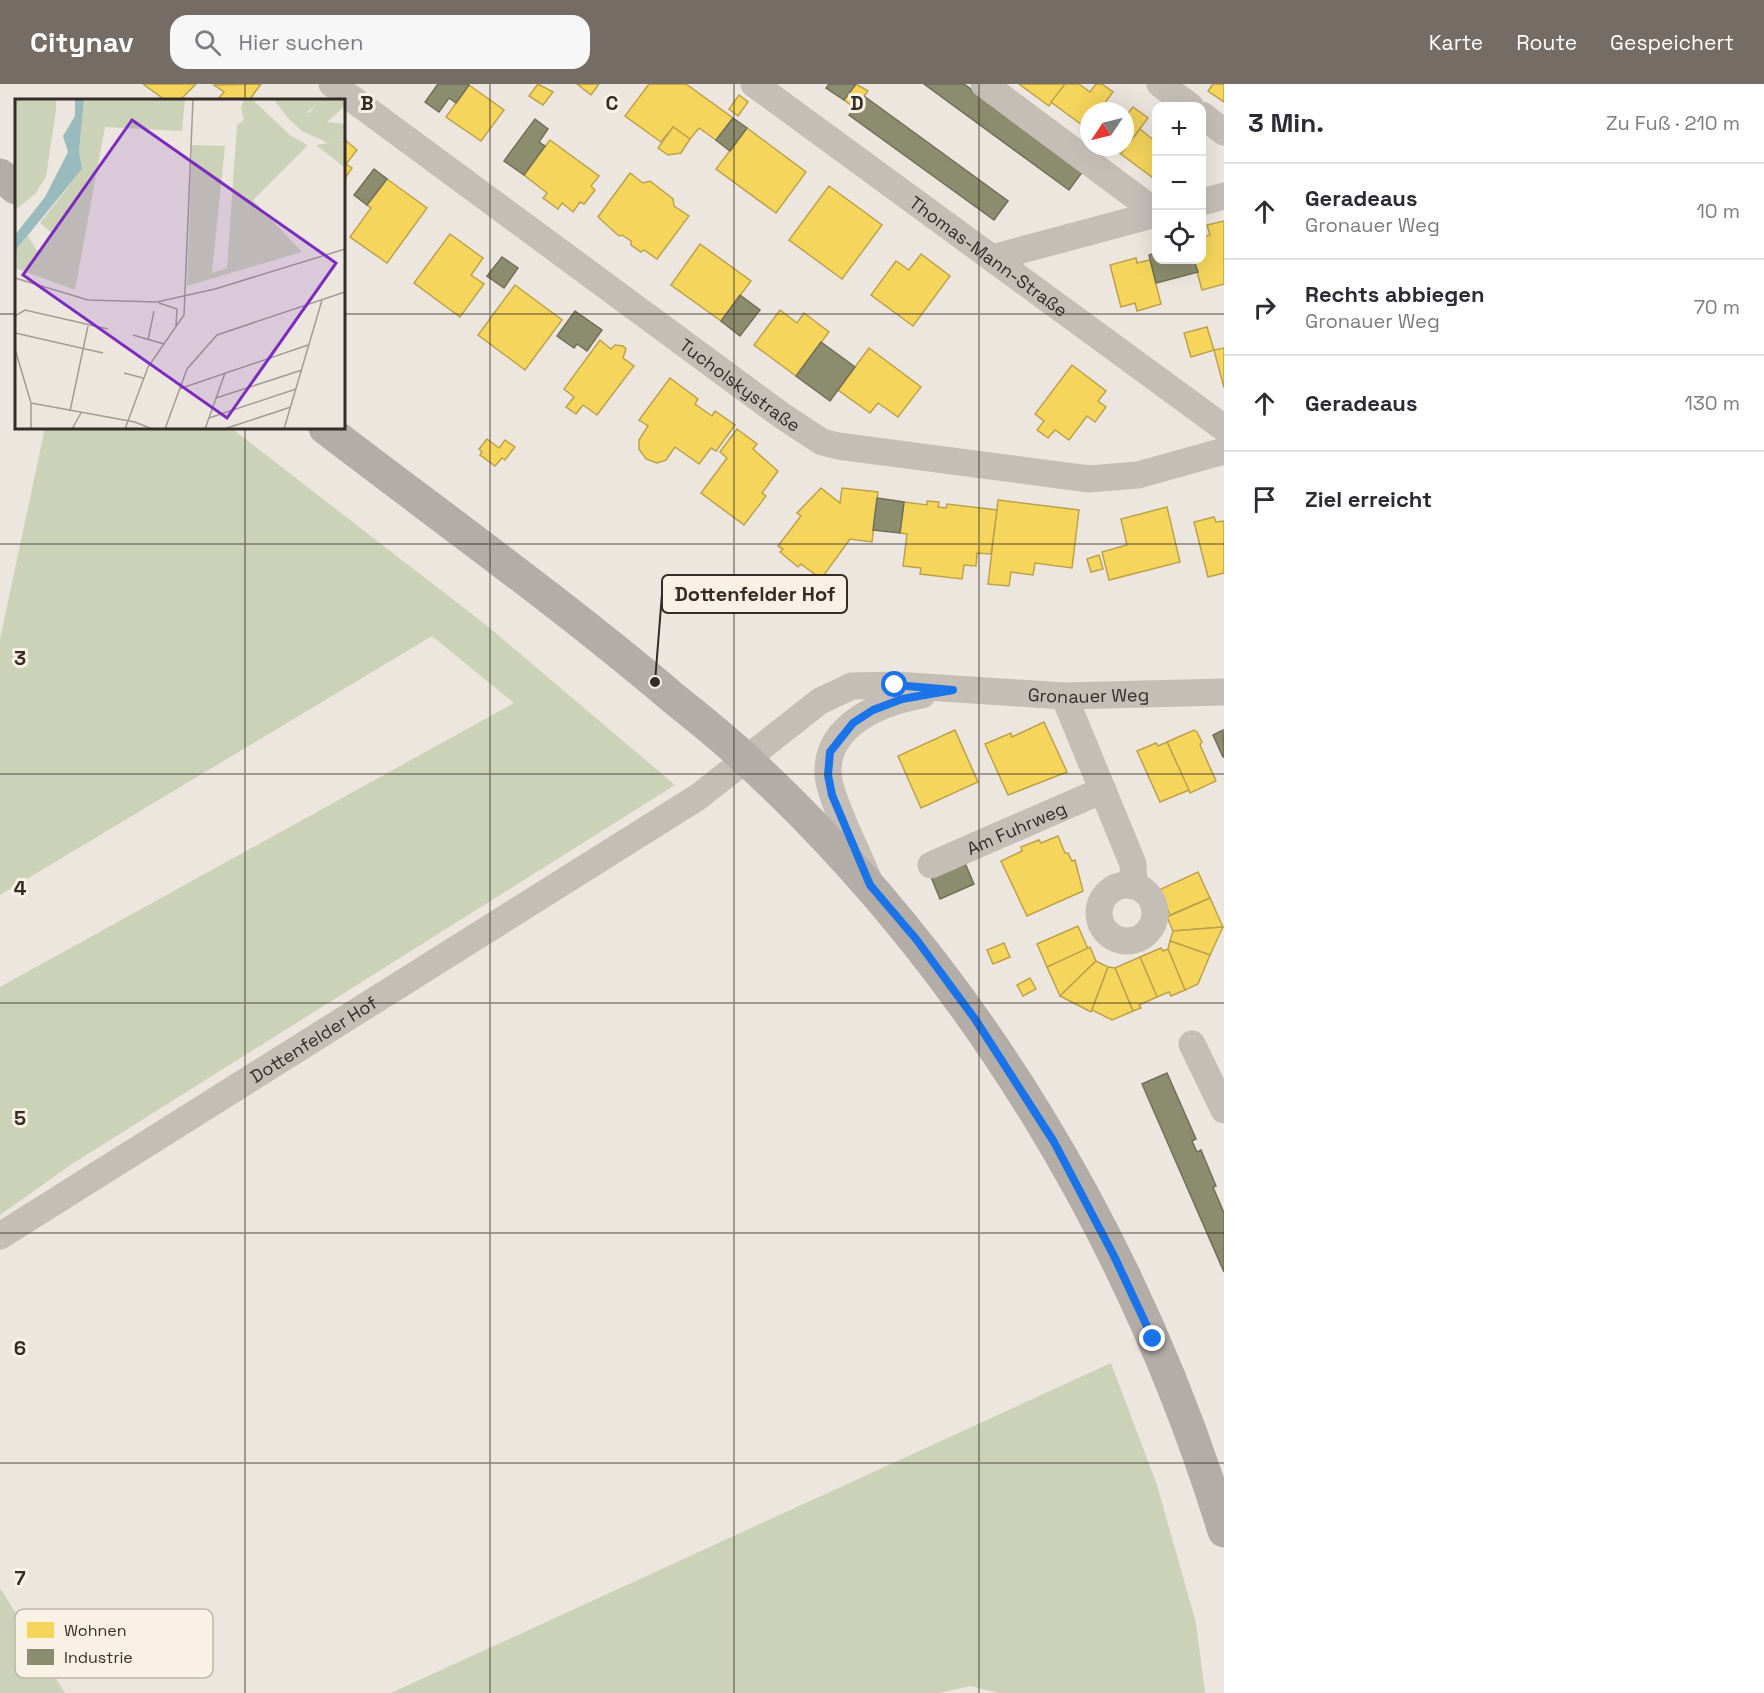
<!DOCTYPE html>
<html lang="de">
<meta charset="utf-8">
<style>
:root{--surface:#fff;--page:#f7f7f7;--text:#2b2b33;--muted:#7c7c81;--line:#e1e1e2;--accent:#756c66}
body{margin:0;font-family:"Space Grotesk",sans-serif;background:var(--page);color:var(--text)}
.controls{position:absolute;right:18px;top:18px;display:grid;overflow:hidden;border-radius:12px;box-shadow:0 6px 24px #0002}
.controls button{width:54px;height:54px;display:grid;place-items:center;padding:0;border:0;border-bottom:2px solid var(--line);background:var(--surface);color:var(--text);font:30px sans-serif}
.compass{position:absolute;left:1080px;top:18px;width:54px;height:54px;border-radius:50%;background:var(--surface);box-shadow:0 6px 24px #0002;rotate:235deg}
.stop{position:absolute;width:18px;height:18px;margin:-14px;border:4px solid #1a73e8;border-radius:50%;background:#fff}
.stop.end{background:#1a73e8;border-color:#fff;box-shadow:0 2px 6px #0008}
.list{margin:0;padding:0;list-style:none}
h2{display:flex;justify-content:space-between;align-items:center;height:78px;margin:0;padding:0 24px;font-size:26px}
h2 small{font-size:20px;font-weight:400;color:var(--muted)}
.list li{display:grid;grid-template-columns:39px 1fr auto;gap:18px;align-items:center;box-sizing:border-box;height:96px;padding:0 24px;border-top:2px solid var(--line)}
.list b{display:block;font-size:22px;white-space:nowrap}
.list p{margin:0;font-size:20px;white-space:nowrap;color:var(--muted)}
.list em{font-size:20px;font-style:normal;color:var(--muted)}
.icon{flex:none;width:33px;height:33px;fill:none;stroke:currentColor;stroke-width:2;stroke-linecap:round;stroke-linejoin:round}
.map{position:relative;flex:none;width:1224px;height:1609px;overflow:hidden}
header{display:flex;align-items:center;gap:36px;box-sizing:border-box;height:84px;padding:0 30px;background:var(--accent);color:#fff}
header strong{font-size:28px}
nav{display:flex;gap:33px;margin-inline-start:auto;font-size:21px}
.search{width:420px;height:54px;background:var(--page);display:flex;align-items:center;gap:15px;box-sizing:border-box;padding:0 21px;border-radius:18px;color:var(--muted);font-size:22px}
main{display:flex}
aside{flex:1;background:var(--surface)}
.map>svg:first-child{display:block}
</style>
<header>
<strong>Citynav</strong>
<div class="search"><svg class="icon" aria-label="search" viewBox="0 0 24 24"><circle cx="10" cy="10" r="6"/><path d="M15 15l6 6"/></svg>Hier suchen</div>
<nav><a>Karte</a><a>Route</a><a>Gespeichert</a></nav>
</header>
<main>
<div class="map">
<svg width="1224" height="1609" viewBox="0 0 1224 1609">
<rect width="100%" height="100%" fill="#ece6de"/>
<g fill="#cbd2b8">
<path d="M45 344H231L486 541 675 701 72 1080 0 1131V903L514 619 432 552 0 811V555Z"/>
<path d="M1111 1279 1157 1401 1196 1539 1205 1609H999L970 1602 939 1609H391Z"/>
<path d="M0 1505 2 1507 65 1609H0Z"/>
</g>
<g fill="#f6d55c" stroke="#bca24c" stroke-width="1.5">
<path d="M143 0H196L180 16H165Z"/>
<path d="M261 0 250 15 252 16H217L224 8 214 1Z"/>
<path d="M538 0 553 8 543 21 529 12Z"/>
<path d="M577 0H599L591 11Z"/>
<path d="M649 0H686L733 34 716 56 699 44 690 55 673 43 661 58 625 32Z"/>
<path d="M856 0 868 7 855 24 844 16Z"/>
<path d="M1019 0H1065L1049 22Z"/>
<path d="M1065 0H1079L1090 8 1096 0H1102L1113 8 1099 27H1089L1086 44 1051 18Z"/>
<path d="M1213 0H1224V18L1208 7Z"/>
<path d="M469 1 504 26 481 57 446 33Z"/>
<path d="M739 11 748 18 738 32 729 25Z"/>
<path d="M1133 23 1148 34 1121 70 1112 63H1125V33Z"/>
<path d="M673 43 690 55 681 69 668 71 658 64Z"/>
<path d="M747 44 806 88 776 129 716 85Z"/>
<path d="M1140 45 1156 58V96L1121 70Z"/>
<path d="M344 55 357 66 346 80 352 84 344 96Z"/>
<path d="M550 56 599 92 591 102 595 106 584 120 580 118 573 128 562 119 558 125 543 114 547 109 524 91Z"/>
<path d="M630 89 643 99 650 97 673 115 674 122 689 132 657 175 644 166 641 168 631 161V157L622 151 619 152 598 133Z"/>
<path d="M387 95 427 124 387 179 350 153 371 124 367 121Z"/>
<path d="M829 102 882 141 842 195 789 156Z"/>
<path d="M1224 137V200L1202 206 1194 176H1202V153L1210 151 1207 141Z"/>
<path d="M450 150 483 174 471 191 484 200 460 233 414 199Z"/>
<path d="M700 160 751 197 721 237 671 201Z"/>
<path d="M921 170 950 192 913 242 871 211 896 177 909 186Z"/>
<path d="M1136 174 1137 179 1150 176 1161 220 1137 227 1135 219 1121 223 1110 181Z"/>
<path d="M515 201 562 236 525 286 478 251Z"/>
<path d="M780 226 797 239 804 229 829 248 796 292 754 261Z"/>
<path d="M1207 243 1214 266 1191 273 1184 249Z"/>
<path d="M600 256 611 265 615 261 623 262 626 265 623 274 634 282 597 331 583 321 576 330 566 323 574 313 564 305Z"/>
<path d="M869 264 921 303 898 333 878 319 870 329 838 306Z"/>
<path d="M1224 264V304L1214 266Z"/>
<path d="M1072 281 1106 307 1098 317 1106 323 1095 338 1087 332 1069 356 1055 346 1048 354 1037 346 1044 337 1035 330Z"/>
<path d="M670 294 698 315 695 320 712 332 715 327 735 341 716 367 711 364 699 380 675 363 666 376 657 379 646 375 639 365V356L648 342 639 336Z"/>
<path d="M737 345 757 360 753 365 778 387 762 409 766 412 744 441 701 409 727 374 720 368Z"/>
<path d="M487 355 499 364 505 356 515 363 505 376 502 374 495 382 480 371 482 368 479 365Z"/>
<path d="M821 404 840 419 842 404 878 408 872 458 850 455 821 495 801 480 798 483 780 468 783 465 778 462 801 432 797 429Z"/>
<path d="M998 416 1079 426 1072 484 1035 479 1033 491 1011 488 1009 502 988 500Z"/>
<path d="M927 417 939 418 938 423 946 424 947 420 997 426 991 470 977 469 976 482 964 481 962 495 920 490 921 484 903 482 907 450 900 449 904 418 927 421Z"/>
<path d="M1167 423 1180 478 1109 496 1102 468 1127 461 1121 435Z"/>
<path d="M1214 433 1216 438 1224 437V489L1208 493 1194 438Z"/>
<path d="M1099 471 1103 485 1091 488 1087 475Z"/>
<path d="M1044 638 1067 688 1008 711 985 660 1011 649 1012 653Z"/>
<path d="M955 646 978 698 921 724 898 672Z"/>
<path d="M1194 646 1197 648 1202 658 1200 661 1216 697 1190 709 1167 658Z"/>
<path d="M1167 658 1189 706 1160 718 1137 667 1156 659 1158 662Z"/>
<path d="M1058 752 1065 769H1068L1072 777 1075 776 1083 807 1027 832 1001 777 1022 767 1021 763 1039 756 1041 759Z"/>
<path d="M1198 788 1210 814 1170 831 1159 806Z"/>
<path d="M1210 814 1223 843 1173 847 1167 833Z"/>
<path d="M1078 842 1088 865 1047 883 1037 860Z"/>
<path d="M1223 843 1210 871 1170 857 1173 847Z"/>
<path d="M1170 857 1210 871 1198 900 1185 906 1168 865Z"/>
<path d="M1004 859 1010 873 993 880 987 866Z"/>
<path d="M1090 863 1096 877 1060 912 1047 883Z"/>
<path d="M1161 864 1163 867 1168 865 1185 906 1171 912 1169 908 1157 913 1140 873Z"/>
<path d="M1140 873 1157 913 1139 921 1141 924 1133 927 1115 884Z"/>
<path d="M1096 877 1108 883 1091 928 1060 912Z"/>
<path d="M1108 883 1115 884 1133 927 1112 936 1092 926Z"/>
<path d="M1030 894 1036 905 1023 912 1017 901Z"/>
</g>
<g fill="#8c8c6e" stroke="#726f58" stroke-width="1.5">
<path d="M438 0H468L469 1 456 19 449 14 439 28 425 18Z"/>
<path d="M829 0H856L844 16 826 4Z"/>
<path d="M924 0H964L1083 87 1069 106Z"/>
<path d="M864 12 1008 117 994 136 849 31Z"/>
<path d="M733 34 747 44 730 67 716 56Z"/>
<path d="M535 35 548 45 539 58 545 62 524 91 504 77Z"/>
<path d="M374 85 387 95 367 121 354 111Z"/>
<path d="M1156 169V176H1194L1198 188 1156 199 1149 171Z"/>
<path d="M502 173 518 184 504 204 487 192Z"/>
<path d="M740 211 760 226 740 252 721 237Z"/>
<path d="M575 227 602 246 587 267 577 260 574 264 557 252Z"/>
<path d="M821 258 855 283 830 317 796 292Z"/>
<path d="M877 414 904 418 900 449 873 446Z"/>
<path d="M1223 646 1224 673H1223L1213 651Z"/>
<path d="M965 779 974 800 940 815 931 793Z"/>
<path d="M1167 989 1196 1055 1192 1057 1197 1068 1201 1066 1216 1102 1213 1103 1224 1129V1188L1142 1000Z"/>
</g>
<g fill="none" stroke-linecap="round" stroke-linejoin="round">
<g stroke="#c5beb7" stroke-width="27">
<path id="s1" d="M332 0 781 331 822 358 838 362 1089 395 1138 391 1224 367"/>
<path id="s2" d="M754 0 1224 344"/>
<path d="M984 0 1156 128"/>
<path d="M1160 0 1190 22"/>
<path d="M1202 31 1224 48"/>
<path d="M1202 118 1224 112"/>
<path d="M992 174 1156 130"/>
<path d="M1064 612 1133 780 1134 802"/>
<path id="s3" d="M931 781 1103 706"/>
<path d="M868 794C858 769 829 713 828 690 826 640 882 618 922 611"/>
<circle cx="1127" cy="829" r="28"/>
<path d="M1192 960 1224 1026"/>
<path id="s4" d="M0 1152 698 713 820 617 852 602 895 601 1064 612 1224 608"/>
</g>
<g stroke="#b3ada7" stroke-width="33">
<path d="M0 91 16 104"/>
<path d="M325 344C441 433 560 518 672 613 698 634 725 655 750 679 974 887 1134 1155 1224 1447"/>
</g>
</g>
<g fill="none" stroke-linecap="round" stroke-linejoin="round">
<path stroke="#1a73e8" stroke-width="8" d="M895 601 953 606 902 615 873 626 853 639 830 668 828 691 832 711 870 801 916 855 975 935 1054 1058 1114 1172 1153 1255"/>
</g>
<path fill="none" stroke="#352b26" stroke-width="1.5" stroke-opacity="0.55" d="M245 0V16M490 0V1609M734 0V1609M979 0V1609M0 230H16M344 230H1224M245 344V1609M0 460H1224M0 690H1224M0 919H1224M0 1149H1224M0 1379H1224"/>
<g text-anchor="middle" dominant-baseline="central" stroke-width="6" stroke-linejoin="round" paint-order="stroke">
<g font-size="18" fill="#352b26" stroke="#f9f1e4">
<text stroke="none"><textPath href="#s2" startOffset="291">Thomas-Mann-Straße</textPath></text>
<text stroke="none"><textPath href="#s1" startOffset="507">Tucholskystraße</textPath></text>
<text stroke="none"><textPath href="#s4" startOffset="1252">Gronauer Weg</textPath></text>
<text stroke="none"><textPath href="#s3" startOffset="93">Am Fuhrweg</textPath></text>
<text stroke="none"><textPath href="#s4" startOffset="370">Dottenfelder Hof</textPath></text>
</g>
</g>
<g transform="translate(15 15)">
<rect width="330" height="330" fill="#ece6de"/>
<path d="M0 0H41V11L31 78 20 95 0 111ZM69 0H170L167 32 90 28 60 191 0 169V152L13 137 22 152 31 145 36 133 25 124 67 70 64 53ZM229 0H237L276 37 293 46 238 101 287 153 172 187 177 46 210 47 197 174 212 169 222 26 229 21 226 9ZM258 0H298L300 7 286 18 274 20ZM313 44 330 45V69L301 46Z" fill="#cbd2b8"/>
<path d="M298 0H330V7L312 23 330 25V45L313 44 287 32 274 20 295 13 300 7Z" fill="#cbd2b8"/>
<path d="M60 0H69L64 53 67 70 0 152V136L30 98 53 53 48 37 60 17Z" fill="#99bbbd"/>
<path fill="none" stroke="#a39b94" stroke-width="1.5" d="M0 179 73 201 142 203 200 190 330 150M144 204 162 210 161 227M0 217 10 211 93 230M0 234 88 254M118 236 149 245M133 241 139 212M0 250 16 304V330M109 274 128 279M164 290 293 246M201 299 287 271M16 304 120 323 137 330M55 312 73 227M194 319 281 290M57 330 66 314M110 330 133 268 169 216 178 0M150 330 172 270 202 236 330 193M190 330 210 274M209 330 276 308M269 330 307 201"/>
<path fill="#7b2cbf" fill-opacity="0.15" stroke="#7b2cbf" stroke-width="3" d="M117 21 321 164 212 319 8 176Z"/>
<rect width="330" height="330" fill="none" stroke="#352b26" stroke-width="3"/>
</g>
<rect x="15" y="1525" width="198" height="69" rx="9" fill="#f9f1e4" stroke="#beb6ab" stroke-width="1.5"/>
<rect x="27" y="1538" width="27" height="16" fill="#f6d55c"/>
<rect x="27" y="1565" width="27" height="16" fill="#8c8c6e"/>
<g font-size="16" fill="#352b26">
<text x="64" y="1552">Wohnen</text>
<text x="64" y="1579">Industrie</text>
</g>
<g font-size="20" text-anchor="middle" font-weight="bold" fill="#352b26" stroke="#f9f1e4" stroke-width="6" stroke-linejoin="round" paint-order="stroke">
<text x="367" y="26">B</text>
<text x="612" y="26">C</text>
<text x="857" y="26">D</text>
<text x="20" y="581">3</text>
<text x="20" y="811">4</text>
<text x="20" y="1041">5</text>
<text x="20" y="1271">6</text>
<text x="20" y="1501">7</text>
</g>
<path fill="none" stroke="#352b26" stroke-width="2" d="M655 598L662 510"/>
<circle fill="#352b26" stroke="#f9f1e4" stroke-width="2" cx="655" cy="598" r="6"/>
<rect fill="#f9f1e4" stroke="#352b26" stroke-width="2" x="662" y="491" width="185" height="38" rx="6"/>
<g font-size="20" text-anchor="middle" font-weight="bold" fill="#352b26">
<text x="755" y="517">Dottenfelder Hof</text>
</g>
</svg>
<div class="controls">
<button>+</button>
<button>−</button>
<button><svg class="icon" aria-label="locate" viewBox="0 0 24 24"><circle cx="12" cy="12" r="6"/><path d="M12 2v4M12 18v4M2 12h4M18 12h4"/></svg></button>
</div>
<svg class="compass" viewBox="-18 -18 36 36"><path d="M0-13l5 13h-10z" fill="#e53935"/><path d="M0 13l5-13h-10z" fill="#7c7c81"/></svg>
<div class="stop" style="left:895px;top:601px"></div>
<div class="stop end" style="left:1153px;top:1255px"></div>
</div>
<aside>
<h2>3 Min.<small>Zu Fuß · 210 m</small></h2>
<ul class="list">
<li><svg class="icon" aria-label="ahead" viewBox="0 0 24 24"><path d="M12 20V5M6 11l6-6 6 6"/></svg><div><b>Geradeaus</b><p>Gronauer Weg</p></div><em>10 m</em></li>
<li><svg class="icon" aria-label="right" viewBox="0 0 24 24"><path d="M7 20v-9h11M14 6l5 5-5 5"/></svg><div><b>Rechts abbiegen</b><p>Gronauer Weg</p></div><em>70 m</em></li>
<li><svg class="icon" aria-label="ahead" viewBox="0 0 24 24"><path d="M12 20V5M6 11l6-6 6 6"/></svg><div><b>Geradeaus</b></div><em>130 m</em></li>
<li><svg class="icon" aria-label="arrive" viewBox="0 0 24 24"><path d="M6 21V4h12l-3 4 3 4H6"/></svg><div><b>Ziel erreicht</b></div></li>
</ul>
</aside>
</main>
